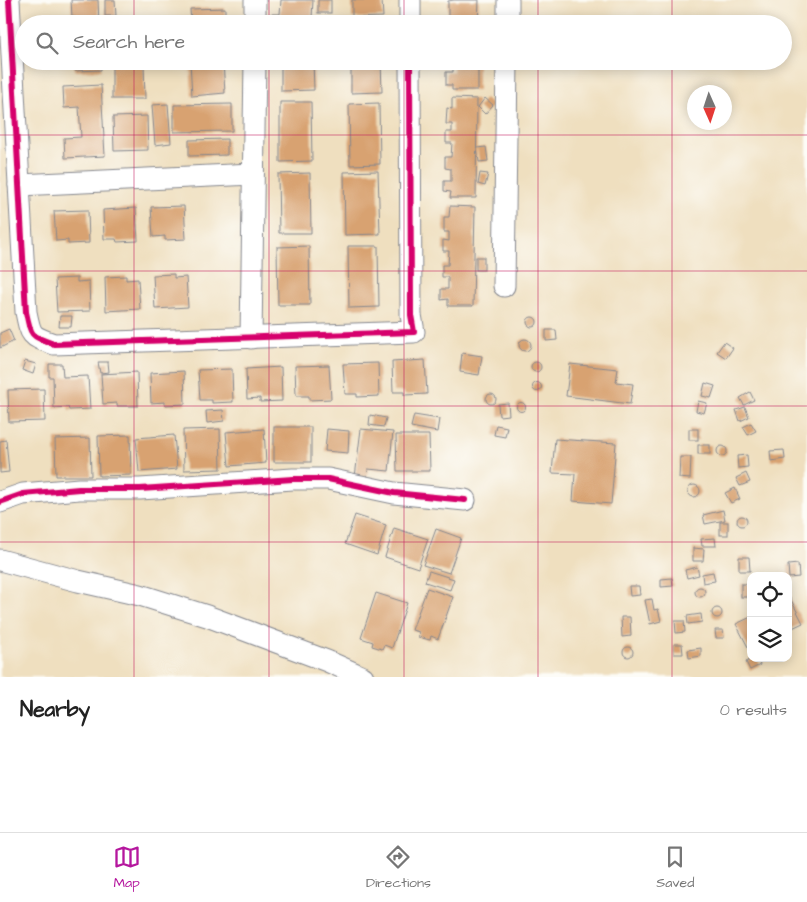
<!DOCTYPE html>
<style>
:root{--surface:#fff;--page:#f2f2f2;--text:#222;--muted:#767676;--line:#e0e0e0;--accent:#b5179e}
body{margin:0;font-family:"Architects Daughter",sans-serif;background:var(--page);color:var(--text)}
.controls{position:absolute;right:15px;bottom:15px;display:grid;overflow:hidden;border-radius:10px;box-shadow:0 2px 12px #0003}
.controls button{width:45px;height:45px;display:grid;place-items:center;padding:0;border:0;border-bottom:1px solid var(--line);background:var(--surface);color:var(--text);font:25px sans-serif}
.compass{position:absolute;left:687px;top:85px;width:45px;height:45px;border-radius:50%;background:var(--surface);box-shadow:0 2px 12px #0003;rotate:177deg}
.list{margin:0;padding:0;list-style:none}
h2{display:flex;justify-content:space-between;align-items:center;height:65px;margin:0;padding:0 20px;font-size:21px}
h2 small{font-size:16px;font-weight:400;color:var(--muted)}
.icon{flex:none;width:28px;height:28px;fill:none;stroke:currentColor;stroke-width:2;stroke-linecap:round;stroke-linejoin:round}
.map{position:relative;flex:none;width:807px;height:677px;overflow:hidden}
.search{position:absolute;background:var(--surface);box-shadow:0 2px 12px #0003;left:15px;right:15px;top:15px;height:55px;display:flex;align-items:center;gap:12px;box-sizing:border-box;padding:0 18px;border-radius:28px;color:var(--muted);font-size:19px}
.sheet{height:155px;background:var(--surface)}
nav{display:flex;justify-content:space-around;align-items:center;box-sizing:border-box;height:70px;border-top:1px solid var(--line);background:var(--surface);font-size:14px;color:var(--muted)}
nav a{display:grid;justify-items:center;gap:2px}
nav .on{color:var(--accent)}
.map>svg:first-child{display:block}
</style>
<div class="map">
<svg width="807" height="677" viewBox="0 0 807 677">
<rect width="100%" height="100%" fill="#fdfcf7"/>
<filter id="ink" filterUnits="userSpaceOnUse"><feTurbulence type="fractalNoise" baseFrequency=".02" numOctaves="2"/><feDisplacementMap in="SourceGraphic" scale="10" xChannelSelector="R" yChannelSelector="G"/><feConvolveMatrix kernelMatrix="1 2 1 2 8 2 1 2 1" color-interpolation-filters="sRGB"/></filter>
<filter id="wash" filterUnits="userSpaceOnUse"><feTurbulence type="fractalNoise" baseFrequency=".0096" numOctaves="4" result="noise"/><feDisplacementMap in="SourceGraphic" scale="20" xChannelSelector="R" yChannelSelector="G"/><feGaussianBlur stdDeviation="1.12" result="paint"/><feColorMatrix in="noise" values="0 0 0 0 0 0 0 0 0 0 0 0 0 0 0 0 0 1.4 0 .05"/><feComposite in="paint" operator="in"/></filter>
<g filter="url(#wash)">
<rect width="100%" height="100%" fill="#efdfbf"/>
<g id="blocks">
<g fill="#d8a271">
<path d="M71 0H98L99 24H75V17H72Z"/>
<path d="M105 0H115L116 16H105Z"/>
<path d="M281 0H313L312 18 270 16V14H280Z"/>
<rect x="318" y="0" width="13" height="13"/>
<path d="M352 0H382L383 17 352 18Z"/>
<path d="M454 0H479L478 24H454L453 17 448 16V1Z"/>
<path d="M225 8V24H191L190 9Z"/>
<path d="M144 17V24H110L109 18Z"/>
<path d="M74 61H101V70L75 71Z"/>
<path d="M190 61H223L225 93 192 96Z"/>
<path d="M281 61H313L314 90 281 91Z"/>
<path d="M351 61H381L382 92 351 93Z"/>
<path d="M453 61H478V90H452V85H446V72H453Z"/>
<path d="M112 64H144L145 99H112Z"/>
<path d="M101 85 105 156 65 158 64 138 81 137 79 107 64 108 63 87Z"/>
<path d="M452 98 477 99 476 198H450L451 192 444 191V181H451V169L445 168V157H451L452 143H446V132H452V124H446L447 108 452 109Z"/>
<path d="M485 98 493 105 485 114 478 107Z"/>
<path d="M280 102H311L312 161 280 162Z"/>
<path d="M379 103 380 164 350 165 349 104Z"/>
<path d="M168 104 171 143 155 145 152 105Z"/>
<path d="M232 104V131L174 132V105Z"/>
<path d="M147 116 148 150 114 151 113 117Z"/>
<path d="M227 139V155L189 156V140Z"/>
<path d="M486 147 488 161 479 162 477 148Z"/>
<path d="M378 171 380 234 345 235 344 172Z"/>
<path d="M310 173 311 233H279L278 174Z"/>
<path d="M480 173 488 174 485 186 478 184Z"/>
<path d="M184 206 186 239 165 240V236L153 237 151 207Z"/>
<path d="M450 206 475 207 473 306H448V299L441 300V289H448V277H442V265H448L449 251H443V240L449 241V232H444V217H449Z"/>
<path d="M136 208 138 241 117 242 116 239H104L103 210Z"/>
<path d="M88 210 89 243 68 244V240L56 241 54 211Z"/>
<path d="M309 246 310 305H278L277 247Z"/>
<path d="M348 246H378L379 307 349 308Z"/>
<rect x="476" y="257" width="8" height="13"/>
<path d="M174 274V278L186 277 188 307 155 309 153 275Z"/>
<path d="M126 276V280L138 279 140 309 106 311 105 277Z"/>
<path d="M77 278V282L89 281 90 311 57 312 55 279Z"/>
<path d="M60 316H72L71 327H59Z"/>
<circle cx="532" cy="322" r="5"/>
<path d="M9 329 14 341 0 348V333Z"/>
<path d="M546 330H556L557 340 546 341Z"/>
<circle cx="525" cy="345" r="6"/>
<path d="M724 342 733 348 726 358 717 352Z"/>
<path d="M462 353 482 356 479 375 460 372Z"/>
<path d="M425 360 427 394 404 395V392H393L392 362Z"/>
<path d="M25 361 36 364 33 374 22 370Z"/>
<circle cx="536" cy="367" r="5"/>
<path d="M98 362H108L109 372 100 373Z"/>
<path d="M378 363 379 396 357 397V394H345L343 364Z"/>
<path d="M49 364H62L63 377 88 376 90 409 69 410 68 407 54 408 53 377H49Z"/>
<path d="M570 364 618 369 616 382 633 384 630 404 566 396Z"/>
<path d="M329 365 331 399 309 400V396H296L295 366Z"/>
<path d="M281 367 282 401 260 402V398L247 399 246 369Z"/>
<path d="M232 369 233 402 212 403V400H200L198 370Z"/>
<path d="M184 371 185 404 165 405V402L151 403 150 373Z"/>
<path d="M137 372 138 406H117V403L103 404 101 374Z"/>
<circle cx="537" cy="387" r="4.5"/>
<path d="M705 383 715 386 711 398 702 396Z"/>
<path d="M44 389 45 421 9 422 8 390Z"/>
<path d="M750 392 754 400 744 405 740 398Z"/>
<circle cx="491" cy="399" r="5"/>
<path d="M698 401 707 403 704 413 696 411Z"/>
<circle cx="521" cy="407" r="4.5"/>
<path d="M508 403 509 415 499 416 498 404Z"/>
<path d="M745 407 749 417 740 421 736 410Z"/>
<path d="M223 410 224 421 207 423 206 411Z"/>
<path d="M370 415 386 418 384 427 369 425Z"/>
<path d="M414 415 439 419 437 432 411 427Z"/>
<path d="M751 423 756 431 748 435 743 427Z"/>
<path d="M496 425 507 427 505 437 494 435Z"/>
<rect x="274" y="427" width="37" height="35"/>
<path d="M220 429 221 469 184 470 183 430Z"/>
<path d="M264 429 266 463 229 466 226 432Z"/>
<path d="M327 429 349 431 348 453 325 451Z"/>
<path d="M361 429 393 432 389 471 368 469 367 478 355 477Z"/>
<rect x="689" y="429" width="9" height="11"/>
<path d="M130 435 131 475 99 476 98 436Z"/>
<path d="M174 435 177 469 139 472 136 438Z"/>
<path d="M396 435H429L430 471H397Z"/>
<path d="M90 438 91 476H56L55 439Z"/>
<path d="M555 439 616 443 611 504 573 501 575 474 552 473Z"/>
<path d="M6 440 9 472 0 473V441Z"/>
<rect x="698" y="445" width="12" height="9"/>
<circle cx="722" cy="451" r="5"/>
<path d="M784 450 785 459 771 461 770 451Z"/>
<path d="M747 455 748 467 738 468 737 456Z"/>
<path d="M680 457H691L690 479 679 478Z"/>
<path d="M746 473 750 482 740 486 736 478Z"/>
<circle cx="694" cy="491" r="6"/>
<path d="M735 488 740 499 731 503 725 493Z"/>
<path d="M723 510 725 520 705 524 703 515Z"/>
<path d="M355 515 386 525 377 555 345 544Z"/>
<circle cx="742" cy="521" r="5"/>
<rect x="720" y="522" width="8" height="13"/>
<path d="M394 528 428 539 418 568 385 557Z"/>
<path d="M436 529 461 538 449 573 423 565Z"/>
<path d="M715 538 716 546H702L701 539Z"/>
<path d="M693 548 704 549 703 561H693Z"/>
<path d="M739 557H749L750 571H739Z"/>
<path d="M798 564 799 577 789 578 788 565Z"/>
<path d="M697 567 699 575 687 578 685 570Z"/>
<path d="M429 571 454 579 450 590 425 582Z"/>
<path d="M713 572 715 581 703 583 702 574Z"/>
<path d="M672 578 673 586 661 587V579Z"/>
<rect x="741" y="584" width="9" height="13"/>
<path d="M629 586H639L640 595 630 596Z"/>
<circle cx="700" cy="592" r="5"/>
<path d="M427 588 453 597 438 639 431 636 430 640 418 637 419 632 412 630Z"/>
<path d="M376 593 407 603 392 648 384 645 382 649 372 646 373 642 361 638Z"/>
<path d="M788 598H790L803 623 788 630Z"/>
<path d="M652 599 654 610 658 609 661 621 650 624 645 600Z"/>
<circle cx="717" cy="613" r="5"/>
<path d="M701 614 702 622 688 624 687 616Z"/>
<path d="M621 617H630L631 636 622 637Z"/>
<path d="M751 617V648L749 649 736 624Z"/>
<path d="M675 621H684L685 632 676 633Z"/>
<path d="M715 630H723L724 638H716Z"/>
<path d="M674 644H682L683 654H674Z"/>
<circle cx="628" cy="652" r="5"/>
<path d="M701 648V656L689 658 688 650Z"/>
<path d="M753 658H757L760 665 750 670 746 662Z"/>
</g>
</g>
</g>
<g filter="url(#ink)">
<use href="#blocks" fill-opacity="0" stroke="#85878e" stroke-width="1"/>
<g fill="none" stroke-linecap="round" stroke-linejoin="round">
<g stroke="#85878e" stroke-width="23">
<g id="minor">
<path d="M9 0 26 312C31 337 31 336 54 344L414 332 411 315 410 61"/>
<path d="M410 0V24"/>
<path d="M508 0V24"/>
<path d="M255 24V0"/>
<path d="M19 185 253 174"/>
<path d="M504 286 507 61"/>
<path d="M251 338 255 61"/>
<path d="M0 502 23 494 79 489H140L293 479H328L394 493 465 500"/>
<path d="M0 560 78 581 140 595 207 616 327 661 363 677"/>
</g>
</g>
<use href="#minor" stroke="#fff" stroke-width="21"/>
<g stroke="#fdfcf7" stroke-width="9">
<g id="cycleway">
<path d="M9 0 26 312C31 337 31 336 54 344L414 332 411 315 410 61"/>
<path d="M0 502 23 494 79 489H140L293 479H328L394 493 465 500"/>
</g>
</g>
<use href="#cycleway" stroke="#d6006c" stroke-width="6"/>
</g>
</g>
<path fill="none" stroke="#c2185b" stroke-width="1" stroke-opacity="0.55" d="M134 0V24M269 0V24M404 0V24M538 0V24M672 0V24M134 61V677M269 61V677M404 61V677M538 61V677M672 61V677M0 135H807M0 271H807M0 406H807M0 542H807"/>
</svg>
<div class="controls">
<button><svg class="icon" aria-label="locate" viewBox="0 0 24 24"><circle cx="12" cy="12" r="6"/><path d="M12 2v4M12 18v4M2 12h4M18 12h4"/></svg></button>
<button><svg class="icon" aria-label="layers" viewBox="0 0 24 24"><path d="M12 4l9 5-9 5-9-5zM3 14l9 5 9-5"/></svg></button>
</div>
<svg class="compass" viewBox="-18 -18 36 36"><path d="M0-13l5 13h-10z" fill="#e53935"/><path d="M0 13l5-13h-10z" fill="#767676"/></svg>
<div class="search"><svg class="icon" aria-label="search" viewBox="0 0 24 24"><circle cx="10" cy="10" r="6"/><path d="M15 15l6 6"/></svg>Search here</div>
</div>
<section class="sheet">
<h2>Nearby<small>0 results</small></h2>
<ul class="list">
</ul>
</section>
<nav>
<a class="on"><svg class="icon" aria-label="map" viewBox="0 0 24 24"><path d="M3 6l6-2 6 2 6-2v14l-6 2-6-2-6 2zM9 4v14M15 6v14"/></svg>Map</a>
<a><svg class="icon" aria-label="directions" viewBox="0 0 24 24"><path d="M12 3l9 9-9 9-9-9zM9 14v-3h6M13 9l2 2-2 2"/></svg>Directions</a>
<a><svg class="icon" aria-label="saved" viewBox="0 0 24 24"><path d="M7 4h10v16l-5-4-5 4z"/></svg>Saved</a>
</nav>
